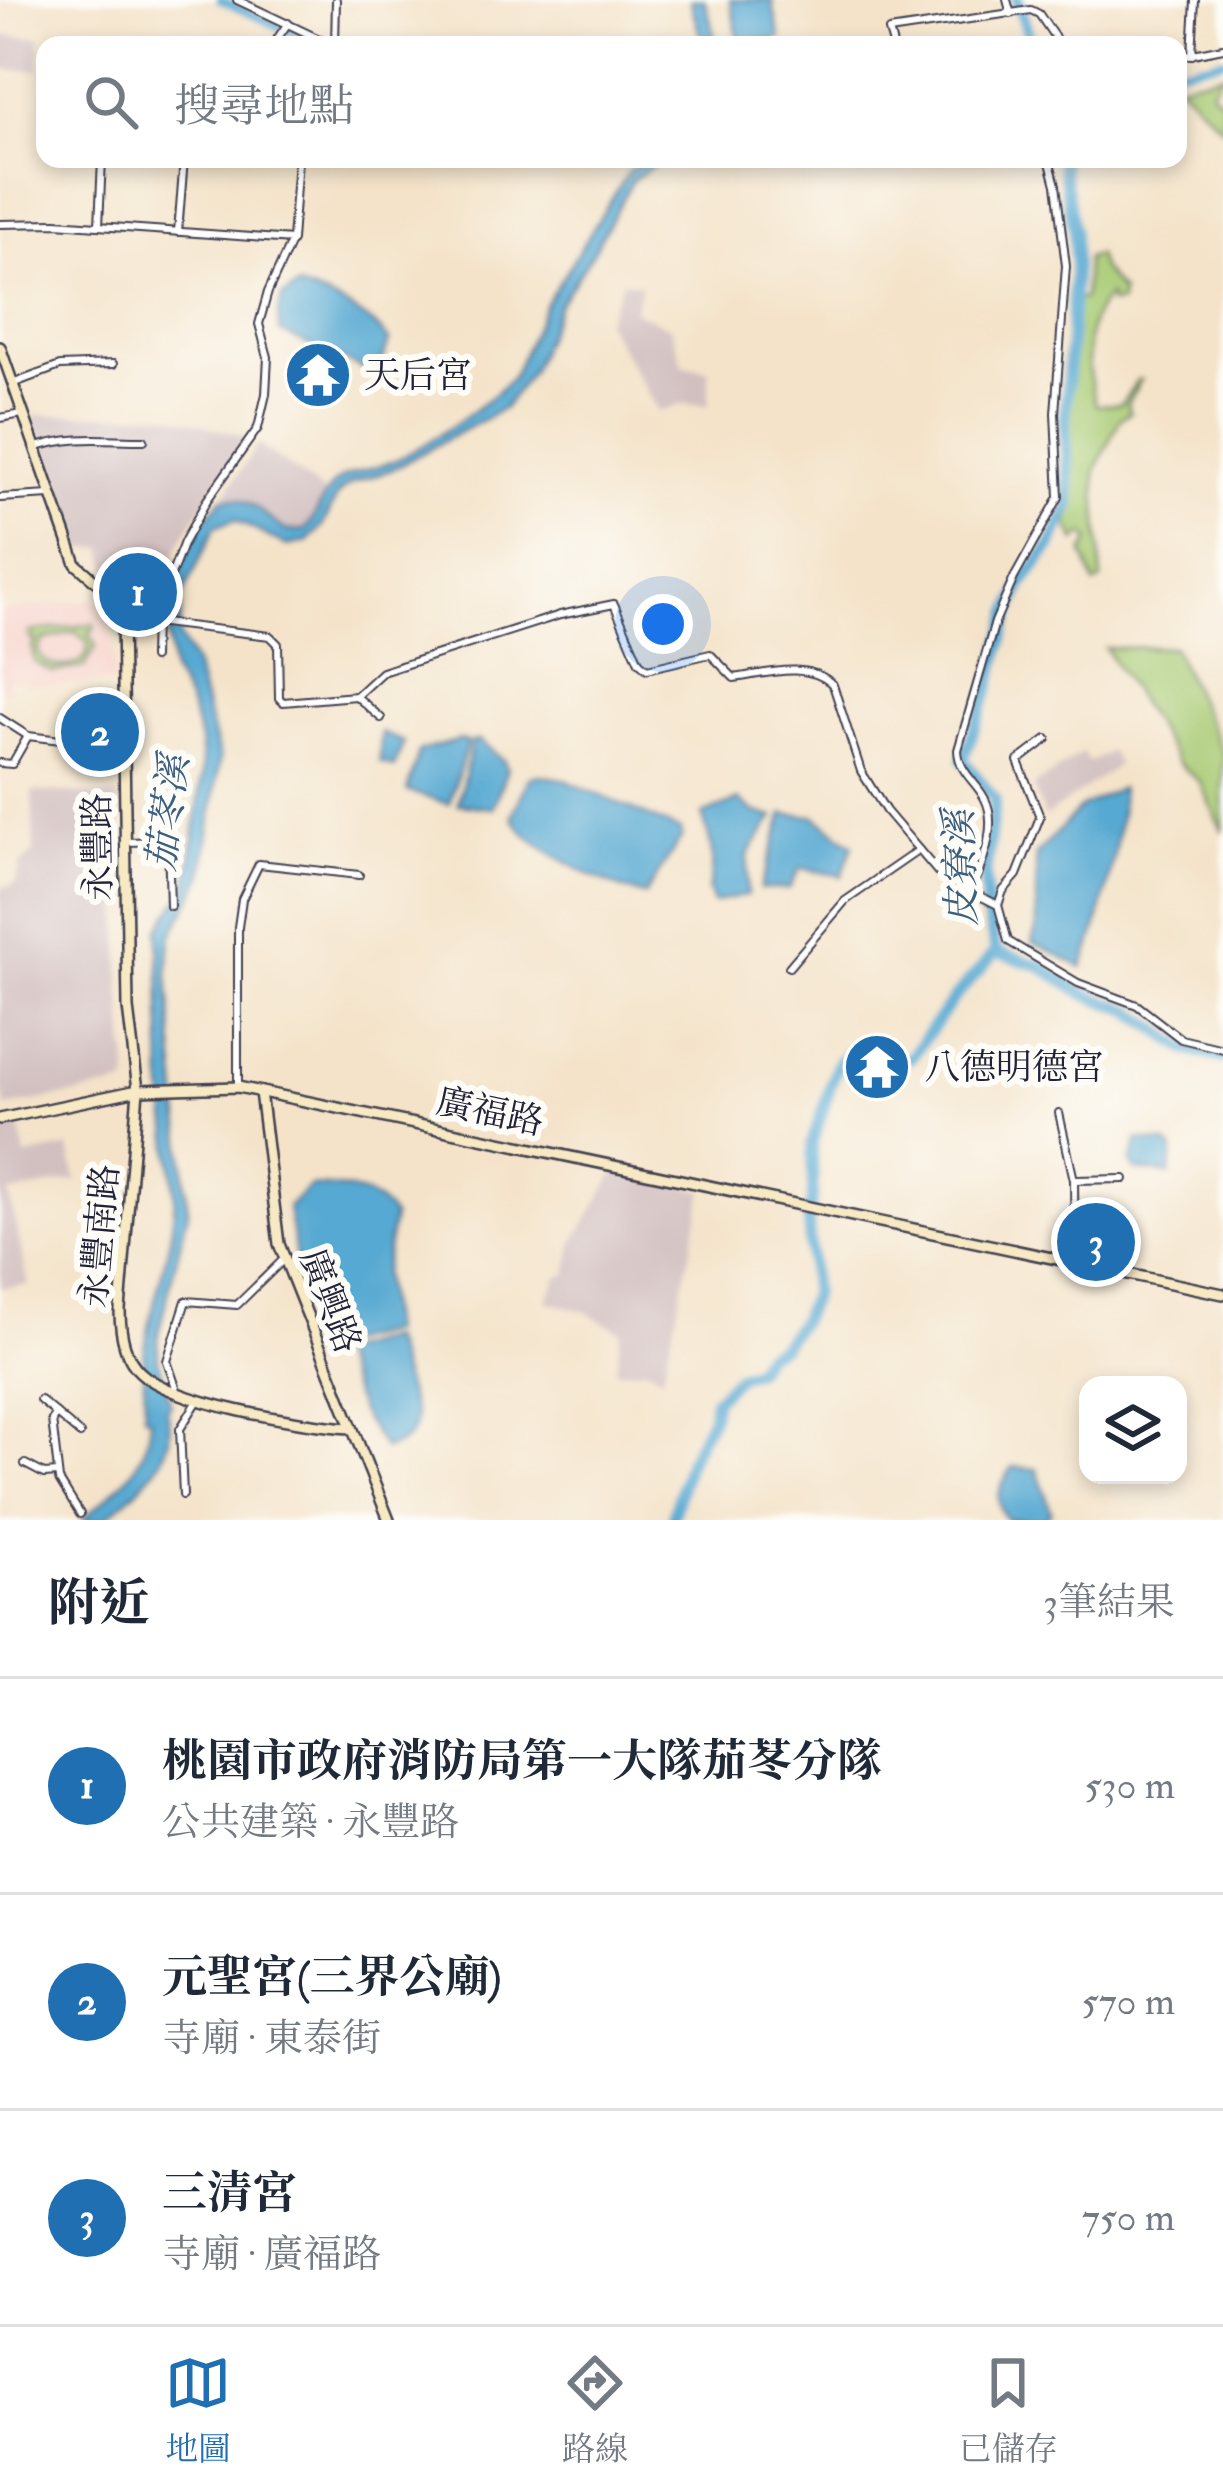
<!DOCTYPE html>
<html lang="zh-TW">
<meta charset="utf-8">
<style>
:root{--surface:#fff;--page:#f6f6f7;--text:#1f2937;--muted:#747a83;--line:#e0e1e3;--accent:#1f6fb2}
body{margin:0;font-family:"IM FELL Double Pica","Noto Serif TC",serif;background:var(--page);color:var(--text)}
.controls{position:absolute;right:36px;bottom:36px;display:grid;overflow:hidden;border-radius:24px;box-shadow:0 6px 18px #0003}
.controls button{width:108px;height:108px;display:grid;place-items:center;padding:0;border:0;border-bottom:3px solid var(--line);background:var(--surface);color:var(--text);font:60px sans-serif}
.you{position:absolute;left:663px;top:624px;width:42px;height:42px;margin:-30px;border:9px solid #fff;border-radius:50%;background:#1a73e8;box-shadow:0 0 0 18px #1a73e833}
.badge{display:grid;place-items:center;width:78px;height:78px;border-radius:50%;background:var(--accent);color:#fff;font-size:39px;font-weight:700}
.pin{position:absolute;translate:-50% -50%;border:6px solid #fff;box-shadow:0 3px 12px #0006}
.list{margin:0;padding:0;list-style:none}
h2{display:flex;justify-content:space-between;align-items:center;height:156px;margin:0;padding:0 48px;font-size:51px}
h2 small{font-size:39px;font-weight:400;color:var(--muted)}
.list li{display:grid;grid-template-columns:78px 1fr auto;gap:36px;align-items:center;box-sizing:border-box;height:216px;padding:0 48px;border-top:3px solid var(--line)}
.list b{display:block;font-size:45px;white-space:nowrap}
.list p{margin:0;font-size:39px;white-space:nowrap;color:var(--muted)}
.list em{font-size:39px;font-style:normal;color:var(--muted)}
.icon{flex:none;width:66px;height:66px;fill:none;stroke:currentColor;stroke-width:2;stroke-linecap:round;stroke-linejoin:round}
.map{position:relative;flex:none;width:1223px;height:1520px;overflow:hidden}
.search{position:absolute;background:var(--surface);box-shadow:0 6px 18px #0003;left:36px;right:36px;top:36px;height:132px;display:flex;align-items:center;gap:30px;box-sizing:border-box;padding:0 42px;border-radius:24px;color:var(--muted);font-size:45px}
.sheet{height:804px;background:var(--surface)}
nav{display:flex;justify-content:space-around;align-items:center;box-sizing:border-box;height:168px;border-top:3px solid var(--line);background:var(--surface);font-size:33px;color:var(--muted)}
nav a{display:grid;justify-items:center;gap:6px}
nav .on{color:var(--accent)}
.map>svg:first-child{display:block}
</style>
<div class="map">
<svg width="1223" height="1520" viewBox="0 0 1223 1520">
<rect width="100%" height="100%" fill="#fdfcf7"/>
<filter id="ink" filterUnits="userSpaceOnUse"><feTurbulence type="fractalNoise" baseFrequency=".00833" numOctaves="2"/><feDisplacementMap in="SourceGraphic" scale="24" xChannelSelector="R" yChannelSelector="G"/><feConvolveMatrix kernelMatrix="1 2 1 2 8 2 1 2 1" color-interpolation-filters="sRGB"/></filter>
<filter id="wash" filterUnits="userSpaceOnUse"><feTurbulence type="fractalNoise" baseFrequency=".004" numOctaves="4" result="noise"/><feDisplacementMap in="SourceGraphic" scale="48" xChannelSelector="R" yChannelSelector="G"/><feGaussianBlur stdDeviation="2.7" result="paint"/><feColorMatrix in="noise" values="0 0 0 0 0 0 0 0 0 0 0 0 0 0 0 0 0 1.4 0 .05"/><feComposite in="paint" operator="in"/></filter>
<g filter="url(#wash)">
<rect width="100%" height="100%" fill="#f4e3c9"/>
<path fill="#f7d1c8" d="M95 599 107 617 115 649 114 683 24 685 22 680H8V690L0 691V611Z"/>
<g fill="#d2bfc0">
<path d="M0 36 40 37 38 70H0Z"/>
<path d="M623 281 641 285 634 311 671 327 683 365 709 370V405L681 404 659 412 605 321Z"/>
<path d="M165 414 245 437 246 441 185 533 163 578 119 574 108 569 104 548 78 549 32 419 34 415Z"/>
<path d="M258 444 326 494 305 530 287 531 222 499Z"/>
<path d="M1110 751 1118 765 1045 817 1033 786 1082 753 1090 762Z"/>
<path d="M32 791 118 796 121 989 129 1080 125 1085 6 1107 0 1085V888L15 884 21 863 34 852Z"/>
<path d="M18 1120 26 1156 69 1147 76 1180 9 1194 29 1285 0 1288V1123Z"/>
<path d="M616 1171 704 1191 662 1377 648 1368 616 1371 621 1331 584 1311 546 1301 558 1276 567 1275 573 1244Z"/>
</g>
<g fill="#a9cb74" stroke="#667658" stroke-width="3" fill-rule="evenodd">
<path d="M1223 73 1211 91 1223 102V129L1178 84Z"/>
<path d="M1097 255 1101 268 1121 292 1120 303 1110 304 1109 296C1079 321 1087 372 1096 405L1121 404 1137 380H1141L1127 403 1130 412 1120 419 1095 472 1102 580 1095 584 1083 553 1090 540 1084 534 1076 541 1068 525 1073 504 1068 422 1076 299H1084L1086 258Z"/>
<path d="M94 624V630L89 632 96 646 85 667 52 672 34 662 32 647 36 639H30L29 632ZM75 632 88 642 86 657C72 669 46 671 38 651L43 640Z"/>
<path d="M1173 647 1223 753V832L1200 782 1178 763 1105 648Z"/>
</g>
<g fill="#57a9d2" stroke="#3c6686" stroke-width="3">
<path d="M690 0H705L717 45H703Z"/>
<path d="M730 0H772L780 38 740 45Z"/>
<path d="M645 159H663L633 180 589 259 559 304 532 370 504 408 391 470 352 483 338 494 322 527 306 542 287 546 235 520 215 527 181 599 179 636 194 664 220 758 203 876 171 937 168 975 188 1212 158 1334V1358L171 1405 166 1409C184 1455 135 1491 104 1520H82C118 1486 146 1471 150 1418L144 1415C147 1395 142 1376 144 1357 150 1302 173 1251 175 1195L163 1080 159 942V929L188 885 202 774 201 744 189 703 172 672 166 617 176 579 203 521 222 499C253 495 262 517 287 531L305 530C318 516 321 496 335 483 349 471 372 470 388 463 421 450 491 402 513 376L545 305 629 171Z"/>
<path d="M298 287C331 297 367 313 389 340L383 360 368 371 280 332 278 315 282 297Z"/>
<path d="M381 733 404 742 394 767 380 762Z"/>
<path d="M460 740 468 742 449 804 407 791 419 751Z"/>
<path d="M479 740 504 761 507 769 493 808 458 804 472 742Z"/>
<path d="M539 775 563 779 681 831 682 837 645 895C613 891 524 846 512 816L529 778Z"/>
<path d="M1120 788C1128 808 1096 946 1082 967L1032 942 1037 926 1036 855 1080 808Z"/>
<path d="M739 800 754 812 774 817 748 855 747 895 713 903 708 890C717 864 711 840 702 815Z"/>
<path d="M784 814 815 816 853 845 842 876 800 868 789 889H760Z"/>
<path d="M1138 1140 1167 1144 1173 1150 1170 1174 1136 1170 1131 1162Z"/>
<path d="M310 1186C342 1188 374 1188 393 1217L383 1274 390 1332 327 1347 297 1264 288 1207Z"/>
<path d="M390 1339 415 1416C415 1435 403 1444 384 1449L360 1412 337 1352Z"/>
<path d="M1013 1467 1037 1469 1051 1511 1045 1520H1007C992 1500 1000 1485 1013 1467Z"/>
</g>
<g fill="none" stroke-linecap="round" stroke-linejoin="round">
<g stroke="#57a9d2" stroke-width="8">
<path d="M220 0 319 45"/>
<path d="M1178 69 1223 60"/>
</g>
<g stroke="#57a9d2" stroke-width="12">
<path d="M1017 0 1032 45"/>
<path d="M996 952 987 913 985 877 995 800 963 759 989 689 1010 614 1022 585 1051 546 1070 505 1065 423 1075 262 1074 231 1061 159"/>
<path d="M996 952 1040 966 1086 995 1132 1011 1187 1050 1223 1058"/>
<path d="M672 1520 689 1459 712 1416 715 1399 738 1376 755 1370 765 1354 781 1346 801 1320 813 1294 808 1220 813 1193 812 1143 838 1063 855 1047 901 1062 911 1057 953 999 996 952"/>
</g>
</g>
</g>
<g filter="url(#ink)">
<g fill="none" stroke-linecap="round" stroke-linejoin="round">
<g stroke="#423f50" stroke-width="10">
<g id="street">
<path d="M237 0 332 45"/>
<path d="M1007 0 1011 14"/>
<path d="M273 45 288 23"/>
<path d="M335 45 336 0"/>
<path d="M893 45 889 31 1031 10 1039 14 1060 45"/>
<path d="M1192 55 1195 0"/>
<path d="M1178 57 1223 48"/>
<path d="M0 224 56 223 292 240"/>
<path d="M99 226 102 159"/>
<path d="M178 232 184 159"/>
<path d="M12 384 60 366 113 364"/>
<path d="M0 418 22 414"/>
<path d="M37 447C74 435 104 440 144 440"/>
<path d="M0 498 50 495"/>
<path d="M122 618 270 636 278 644 279 698 283 702 356 696 382 672 560 615 614 604 639 662 647 669 710 654 734 678C764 674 809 660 833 685L861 771 886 811 942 877 998 905 1008 941 1078 983 1137 1005 1181 1039 1223 1049"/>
<path d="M153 658 154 619 184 542 207 500 258 428 266 394 268 357 259 324 268 292 292 240 298 159"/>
<path d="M356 696 381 718"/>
<path d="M0 718 28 736 69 741 123 764"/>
<path d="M0 763 12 764 28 736"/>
<path d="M125 842 168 841 170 906"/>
<path d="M972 892C981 865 999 826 985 799 976 781 959 773 958 750L995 622 1014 578 1059 497 1055 413 1066 266 1056 185 1049 159"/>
<path d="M998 905 1003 891 1017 875 1040 817 1018 761 1047 739"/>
<path d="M789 967 845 901 919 850"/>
<path d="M238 1087V927L242 899 259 864 359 875"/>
<path d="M1059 1113 1074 1180 1075 1263"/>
<path d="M1074 1180 1124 1179"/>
<path d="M177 1390 167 1361 186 1301 237 1305 285 1258"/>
<path d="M40 1400 80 1434"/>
<path d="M56 1414 52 1420 59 1480 80 1514"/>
<path d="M25 1464 44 1474 58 1473"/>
<path d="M183 1495 180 1429 199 1399"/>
</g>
</g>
<g stroke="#423f50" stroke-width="14">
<g id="secondary">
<path d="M0 347 76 564 114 597 122 618 128 1008 138 1090 120 1310C120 1331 124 1357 140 1372 173 1404 303 1425 350 1428"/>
<path d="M260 1092 279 1244 389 1520"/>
<path d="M0 1119 138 1090 238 1087 1223 1294"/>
</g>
</g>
<use href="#street" stroke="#fff" stroke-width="6"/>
<use href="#secondary" stroke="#f7e9c3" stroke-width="9"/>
</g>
</g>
<defs>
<g id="temple-disc" transform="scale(3.45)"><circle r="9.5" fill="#1f6fb2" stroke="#fdfcf7"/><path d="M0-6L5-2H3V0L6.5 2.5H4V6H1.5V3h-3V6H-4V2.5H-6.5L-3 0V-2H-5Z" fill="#fff"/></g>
</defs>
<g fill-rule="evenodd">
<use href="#temple-disc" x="318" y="375"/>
<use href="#temple-disc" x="877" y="1067"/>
</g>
<g text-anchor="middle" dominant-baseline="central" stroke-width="12" stroke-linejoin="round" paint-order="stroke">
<g font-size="36" fill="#22223b" stroke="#fdfcf7" text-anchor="start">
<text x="364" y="375">天后宮</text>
<text x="924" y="1067">八德明德宮</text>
</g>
<g font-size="36" fill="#22223b" stroke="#fdfcf7">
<text transform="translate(98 847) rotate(-91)">永豐路</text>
<text transform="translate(490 1112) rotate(12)">廣福路</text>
<text transform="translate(100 1236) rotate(-85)">永豐南路</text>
<text transform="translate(330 1301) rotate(69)">廣興路</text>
</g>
<g font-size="39" font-style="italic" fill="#3a5f7f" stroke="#fdfcf7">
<text transform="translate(168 813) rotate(-83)">茄苳溪</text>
<text transform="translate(961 868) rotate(-92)">皮寮溪</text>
</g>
</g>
</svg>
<div class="controls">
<button><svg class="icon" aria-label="layers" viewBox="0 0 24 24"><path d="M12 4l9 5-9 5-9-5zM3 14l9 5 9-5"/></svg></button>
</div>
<div class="you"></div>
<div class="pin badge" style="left:138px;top:592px">1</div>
<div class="pin badge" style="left:100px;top:732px">2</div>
<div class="pin badge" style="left:1096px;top:1242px">3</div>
<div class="search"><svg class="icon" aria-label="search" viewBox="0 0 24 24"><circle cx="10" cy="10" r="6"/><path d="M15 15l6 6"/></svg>搜尋地點</div>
</div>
<section class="sheet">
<h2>附近<small>3筆結果</small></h2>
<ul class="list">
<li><span class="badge">1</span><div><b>桃園市政府消防局第一大隊茄苳分隊</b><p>公共建築 · 永豐路</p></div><em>530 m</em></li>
<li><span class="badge">2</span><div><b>元聖宮(三界公廟)</b><p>寺廟 · 東泰街</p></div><em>570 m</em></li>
<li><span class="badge">3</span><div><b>三清宮</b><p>寺廟 · 廣福路</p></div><em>750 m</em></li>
</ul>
</section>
<nav>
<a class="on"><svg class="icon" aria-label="map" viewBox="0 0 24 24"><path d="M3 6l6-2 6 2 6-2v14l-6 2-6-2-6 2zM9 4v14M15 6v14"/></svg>地圖</a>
<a><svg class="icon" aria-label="directions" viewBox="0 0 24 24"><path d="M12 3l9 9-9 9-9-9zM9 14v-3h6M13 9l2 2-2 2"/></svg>路線</a>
<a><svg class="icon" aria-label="saved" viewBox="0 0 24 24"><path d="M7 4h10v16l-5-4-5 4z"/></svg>已儲存</a>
</nav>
